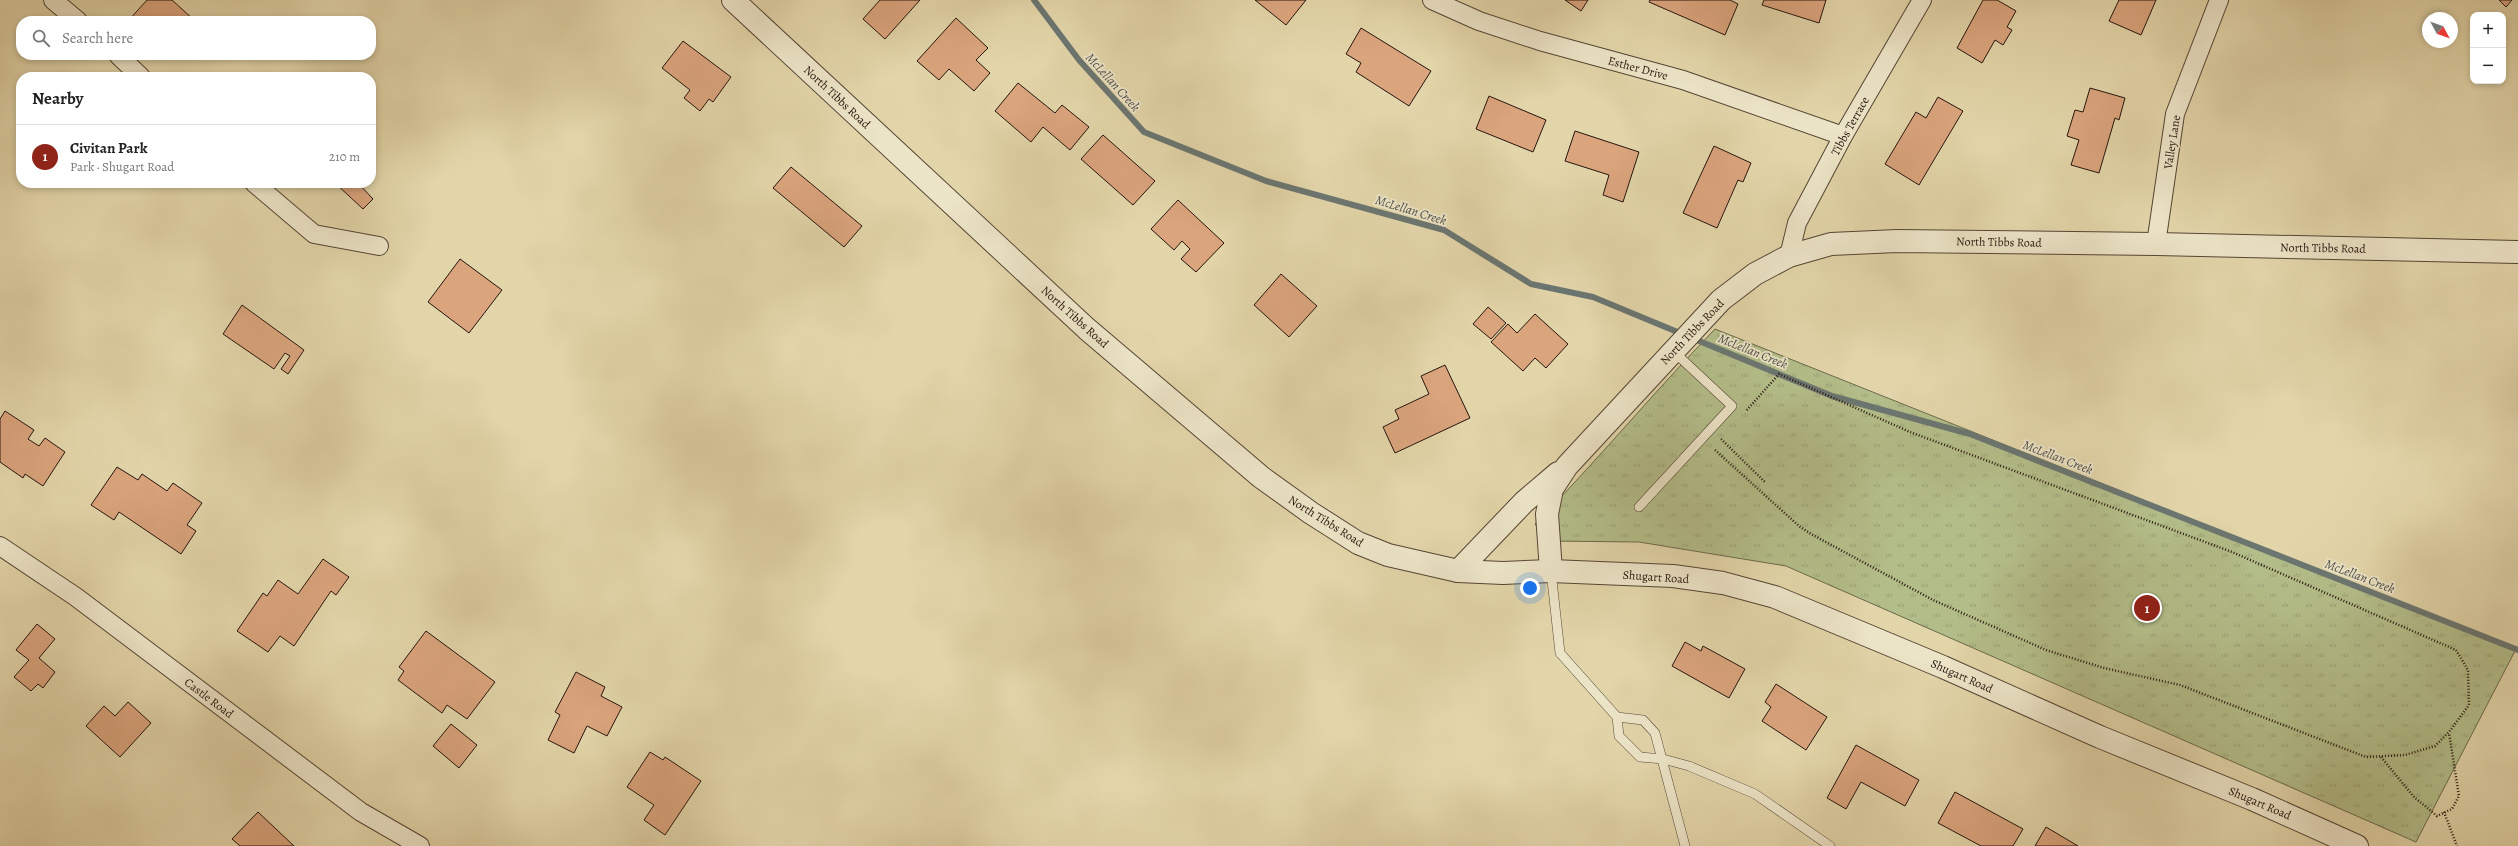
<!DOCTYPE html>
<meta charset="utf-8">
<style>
:root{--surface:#fff;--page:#f6f6f6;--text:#222;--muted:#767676;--line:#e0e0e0;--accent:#8f2418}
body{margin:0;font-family:Alegreya,serif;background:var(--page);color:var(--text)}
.controls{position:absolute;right:12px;top:12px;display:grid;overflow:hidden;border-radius:8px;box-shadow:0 2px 6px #0003}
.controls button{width:36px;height:36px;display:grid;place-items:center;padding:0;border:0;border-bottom:1px solid var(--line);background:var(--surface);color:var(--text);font:20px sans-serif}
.compass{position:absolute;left:2422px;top:12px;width:36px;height:36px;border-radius:50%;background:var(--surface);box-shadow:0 2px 6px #0003;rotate:131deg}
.you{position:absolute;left:1530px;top:588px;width:14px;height:14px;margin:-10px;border:3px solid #fff;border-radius:50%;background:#1a73e8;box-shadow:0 0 0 6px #1a73e833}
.badge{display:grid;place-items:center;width:26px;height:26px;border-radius:50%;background:var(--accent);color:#fff;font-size:13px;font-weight:700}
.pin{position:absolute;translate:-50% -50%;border:2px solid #fff;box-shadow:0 1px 4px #0006}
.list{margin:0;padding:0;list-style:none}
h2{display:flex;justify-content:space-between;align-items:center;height:52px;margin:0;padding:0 16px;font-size:17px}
h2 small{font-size:13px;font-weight:400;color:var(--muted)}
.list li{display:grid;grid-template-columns:26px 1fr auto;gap:12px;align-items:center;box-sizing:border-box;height:64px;padding:0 16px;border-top:1px solid var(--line)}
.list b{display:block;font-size:15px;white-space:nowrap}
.list p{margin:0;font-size:13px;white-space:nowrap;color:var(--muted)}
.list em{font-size:13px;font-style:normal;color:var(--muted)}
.icon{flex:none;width:22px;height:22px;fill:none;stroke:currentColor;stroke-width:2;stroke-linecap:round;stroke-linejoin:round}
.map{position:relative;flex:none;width:2518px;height:846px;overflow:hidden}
.search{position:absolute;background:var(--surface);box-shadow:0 2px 6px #0003;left:16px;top:16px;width:360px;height:44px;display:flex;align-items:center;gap:10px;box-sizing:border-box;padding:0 14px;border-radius:16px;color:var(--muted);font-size:15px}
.panel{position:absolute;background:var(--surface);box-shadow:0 2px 6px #0003;left:16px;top:72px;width:360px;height:116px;border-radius:16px}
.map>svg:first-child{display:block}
</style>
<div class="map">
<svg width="2518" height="846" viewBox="0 0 2518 846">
<defs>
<pattern id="park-tufts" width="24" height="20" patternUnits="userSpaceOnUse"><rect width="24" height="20" fill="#b3bd89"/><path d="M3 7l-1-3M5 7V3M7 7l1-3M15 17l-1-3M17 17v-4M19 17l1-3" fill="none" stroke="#9aa275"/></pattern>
</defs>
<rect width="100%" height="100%" fill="#e2d5a9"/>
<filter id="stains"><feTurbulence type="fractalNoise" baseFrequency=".005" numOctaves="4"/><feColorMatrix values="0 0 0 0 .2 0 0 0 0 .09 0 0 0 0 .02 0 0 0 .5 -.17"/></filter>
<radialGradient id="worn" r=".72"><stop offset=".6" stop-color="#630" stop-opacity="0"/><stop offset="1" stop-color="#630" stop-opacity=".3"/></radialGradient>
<path fill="url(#park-tufts)" stroke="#6c694b" d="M1715 329 2516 649 2416 842 1786 566 1639 542 1549 541 1535 524C1597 461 1653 393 1715 329Z"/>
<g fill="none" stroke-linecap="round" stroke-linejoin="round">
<path stroke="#6b7671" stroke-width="6" d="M1034 0 1079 60 1144 132 1266 181 1444 230 1531 284 1593 297 1832 396 1970 434 2518 650"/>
</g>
<g fill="#daa47d" stroke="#26150d">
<path d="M147 0H172L194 20 128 21Z"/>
<path d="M920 0 885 39 863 19 880 0Z"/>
<path d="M1255 0H1306L1286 25Z"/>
<path d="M1565 0H1588L1581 11Z"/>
<path d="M1650 0H1730L1738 4 1725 35 1649 2Z"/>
<path d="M1764 0H1826L1819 23 1762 5Z"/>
<path d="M1983 0H1997L2016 11 2007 27 2012 30 2003 45 1995 40 1982 63 1957 48Z"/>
<path d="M2119 0H2156L2141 35 2109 21Z"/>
<path d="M2499 0H2512L2506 7Z"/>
<path d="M956 18 988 48 976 60 990 73 974 91 949 69 939 80 917 61Z"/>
<path d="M1361 28 1431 71 1409 106 1356 72 1361 63 1346 54Z"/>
<path d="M683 41 731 77 713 102 709 99 700 111 684 98 690 90 662 68Z"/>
<path d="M1018 83 1055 113 1062 105 1089 127 1070 150 1043 127 1031 142 995 111Z"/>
<path d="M2090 88 2125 98 2119 120 2115 118 2099 173 2071 165 2079 140 2067 136 2075 110 2083 112Z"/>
<path d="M1489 96 1546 120 1533 152 1476 129Z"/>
<path d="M1938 97 1963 111 1919 185 1885 164 1916 112 1926 118Z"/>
<path d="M1575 131 1639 152 1623 202 1603 195 1609 175 1565 161Z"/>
<path d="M1103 135 1155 181 1133 205 1081 159Z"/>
<path d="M1714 146 1751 163 1743 182 1738 180 1717 228 1683 213Z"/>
<path d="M791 167 862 226 844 247 773 188Z"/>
<path d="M335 183H358L373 199 363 209Z"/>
<path d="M1178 200 1224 243 1196 272 1181 259 1190 249 1182 241 1174 250 1151 229Z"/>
<path d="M460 259 502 290 469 333 428 302Z"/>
<path d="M1281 274 1317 306 1289 337 1254 305Z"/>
<path d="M242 305 304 350 288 374 281 369 290 356 285 353 274 369 223 334Z"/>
<path d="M1488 307 1506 323 1491 339 1473 324Z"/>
<path d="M1535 314 1568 344 1546 368 1535 358 1523 371 1491 342 1508 324 1517 333Z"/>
<path d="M1445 365 1470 418 1395 453 1383 427 1399 419 1395 410 1429 394 1421 376Z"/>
<path d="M5 411 34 430 28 439 39 446 45 438 65 452 43 486 25 474 23 478 0 462V419Z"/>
<path d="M117 467 138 480 142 474 167 491 173 483 202 503 187 525 196 531 181 554 119 512 114 520 91 505Z"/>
<path d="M323 559 349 577 336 595 331 591 294 646 280 636 268 652 237 631 263 593 267 596 278 580 298 594Z"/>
<path d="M37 624 55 639 39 658 55 672 43 688 38 684 31 691 14 677 29 660 16 650Z"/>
<path d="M426 631 495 682 467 719 447 705 442 713 398 680 404 671 399 667Z"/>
<path d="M1685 642 1701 651 1703 646 1745 669 1729 698 1672 666Z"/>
<path d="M576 672 605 687 601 696 622 707 607 736 587 726 574 753 548 740 560 715 555 712Z"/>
<path d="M1776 684 1827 717 1806 750 1762 721 1771 707 1765 702Z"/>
<path d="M128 702 151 723 120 757 86 726 104 706 115 716Z"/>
<path d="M451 724 477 745 459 768 433 746Z"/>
<path d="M1856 745 1919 780 1905 806 1861 782 1846 809 1827 798Z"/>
<path d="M650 752 663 760 665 757 701 781 665 835 644 820 654 805 627 787Z"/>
<path d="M1955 792 2023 829 2013 846H1981L1938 823Z"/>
<path d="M258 812 294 846H240L232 839Z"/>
<path d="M2046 827 2078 846H2035Z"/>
</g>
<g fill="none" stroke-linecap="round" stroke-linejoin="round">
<g stroke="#554534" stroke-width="10">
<g id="service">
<path d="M1639 507 1732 406 1673 351"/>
<path d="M1551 571 1560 653 1617 717 1619 736 1640 757 1663 759 1689 766 1755 794 1830 846"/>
<path d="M1617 717 1643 720 1655 733 1685 846"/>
</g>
</g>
<g stroke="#554534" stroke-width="20">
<g id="minor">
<path d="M53 0 78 21"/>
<path d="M1432 0 1479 21 1540 41 1683 80 1843 136"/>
<path d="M118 55 141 77"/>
<path d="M254 183 314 234 379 246"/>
<path d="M2156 244 2175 114 2219 0"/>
<path d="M1789 256 1797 223 1843 136 1922 0"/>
<path d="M0 546 76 597 361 812 420 846"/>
</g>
</g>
<g stroke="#554534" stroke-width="24">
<g id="tertiary">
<path d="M733 0 1087 329 1261 477 1311 513 1358 543 1388 555 1458 571 1503 573 1551 571 1673 576 1723 583 1775 597 1943 667 2100 737 2252 799 2357 846"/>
<path d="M1458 571 1524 502 1558 473"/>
<path d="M1551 571 1547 514 1552 489 1567 466 1721 300 1755 274 1789 256 1831 244 1897 241 2156 244 2518 252"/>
</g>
</g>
<g stroke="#26150d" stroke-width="2.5" stroke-dasharray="1 2" stroke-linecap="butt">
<path d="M1721 439 1765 482"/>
<path d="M1715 450 1799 526 1811 534 1933 600 2046 650 2104 668 2180 685 2366 757 2405 755 2435 746 2449 732 2469 705 2468 670 2456 650 2232 552 1910 432 1779 374 1746 411"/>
<path d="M2381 757 2414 797 2437 816 2452 809 2459 796 2449 733"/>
<path d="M2444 812 2457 846"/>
</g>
<use href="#service" stroke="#ece4c7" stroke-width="9"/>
<use href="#minor" stroke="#ece4c7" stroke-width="18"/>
<use href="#tertiary" stroke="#ece4c7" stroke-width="22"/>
</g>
<g text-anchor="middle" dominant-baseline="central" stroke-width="3.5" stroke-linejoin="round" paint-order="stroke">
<g font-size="12" fill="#26150d" stroke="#ece4c7">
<text transform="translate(1638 68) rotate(15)">Esther Drive</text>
<text transform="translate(837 97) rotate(43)">North Tibbs Road</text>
<text transform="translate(1850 126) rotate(-61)">Tibbs Terrace</text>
<text transform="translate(2172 142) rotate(-81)">Valley Lane</text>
<text transform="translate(1999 242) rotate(1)">North Tibbs Road</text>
<text transform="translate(2323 248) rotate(1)">North Tibbs Road</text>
<text transform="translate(1075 317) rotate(42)">North Tibbs Road</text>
<text transform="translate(1692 332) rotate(-46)">North Tibbs Road</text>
<text transform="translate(1326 521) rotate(32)">North Tibbs Road</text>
<text transform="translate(1656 577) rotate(4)">Shugart Road</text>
<text transform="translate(1962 676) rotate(24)">Shugart Road</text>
<text transform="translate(209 698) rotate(37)">Castle Road</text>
<text transform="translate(2260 803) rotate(23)">Shugart Road</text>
</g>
<g font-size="13" font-style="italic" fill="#4e4d47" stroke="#ece4c7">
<text transform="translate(1113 82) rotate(48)">McLellan Creek</text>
<text transform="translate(1411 210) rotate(17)">McLellan Creek</text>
<text transform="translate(1753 351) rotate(22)">McLellan Creek</text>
<text transform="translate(2058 457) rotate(21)">McLellan Creek</text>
<text transform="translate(2360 576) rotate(21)">McLellan Creek</text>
</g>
</g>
<rect width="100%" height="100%" filter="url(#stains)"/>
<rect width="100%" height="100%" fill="url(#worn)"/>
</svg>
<div class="controls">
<button>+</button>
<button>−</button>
</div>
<svg class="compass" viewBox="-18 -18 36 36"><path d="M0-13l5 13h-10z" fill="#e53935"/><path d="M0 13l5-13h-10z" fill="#767676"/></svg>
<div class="you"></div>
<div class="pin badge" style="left:2147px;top:608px">1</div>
<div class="search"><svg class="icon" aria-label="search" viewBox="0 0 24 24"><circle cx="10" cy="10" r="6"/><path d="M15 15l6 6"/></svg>Search here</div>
<section class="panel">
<h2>Nearby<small></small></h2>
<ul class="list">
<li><span class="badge">1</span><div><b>Civitan Park</b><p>Park · Shugart Road</p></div><em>210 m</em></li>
</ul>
</section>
</div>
